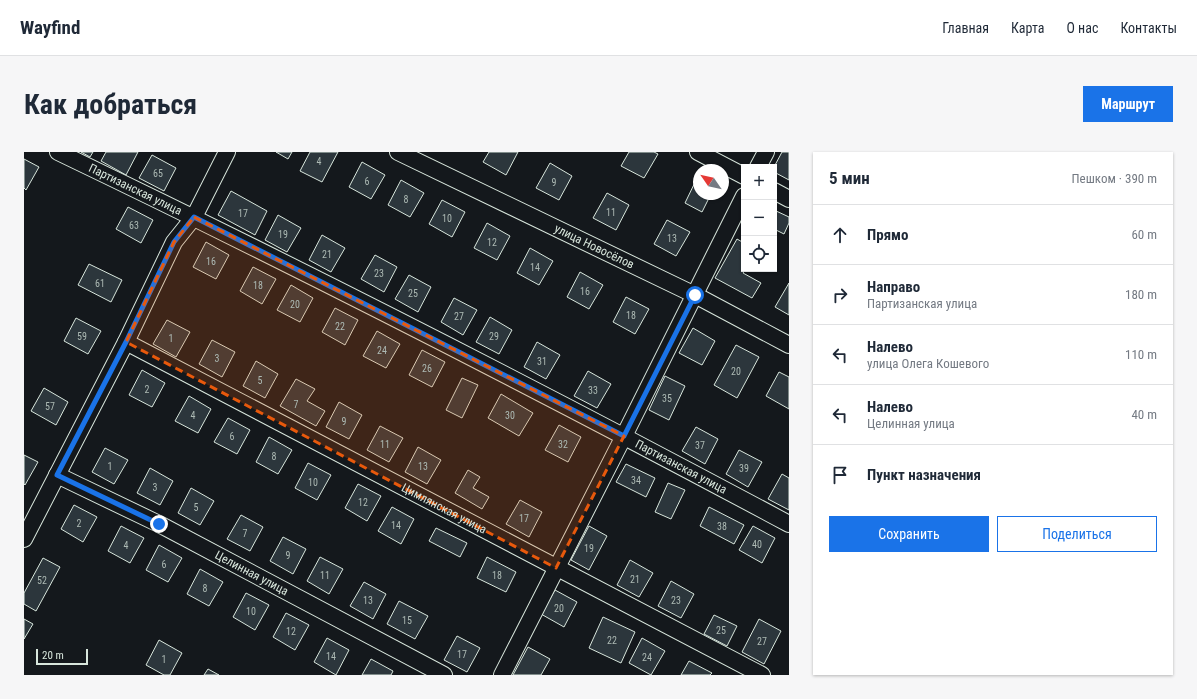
<!DOCTYPE html>
<html lang="ru">
<meta charset="utf-8">
<style>
:root{--surface:#fff;--page:#f6f6f7;--text:#1f2937;--muted:#747a83;--line:#e0e1e3;--accent:#1a73e8}
body{margin:0;font-family:"Roboto Condensed",sans-serif;background:var(--page);color:var(--text)}
.controls{position:absolute;right:12px;top:12px;display:grid;overflow:hidden;border-radius:0px;box-shadow:0 1px 3px #0004}
.controls button{width:36px;height:36px;display:grid;place-items:center;padding:0;border:0;border-bottom:1px solid var(--line);background:var(--surface);color:var(--text);font:20px sans-serif}
.compass{position:absolute;left:669px;top:12px;width:36px;height:36px;border-radius:50%;background:var(--surface);box-shadow:0 1px 3px #0004;rotate:304deg}
.scale{position:absolute;left:12px;bottom:10px;width:52px;box-sizing:border-box;padding-left:4px;border:2px solid #d8e6dc;border-top:0;font-size:11px;line-height:14px;white-space:nowrap;color:#d8e6dc;-webkit-text-stroke:3px #14181c;paint-order:stroke}
.stop{position:absolute;width:12px;height:12px;margin:-9px;border:3px solid #1a73e8;border-radius:50%;background:#fff}
.stop.end{background:#1a73e8;border-color:#fff;box-shadow:0 1px 4px #0008}
.list{margin:0;padding:0;list-style:none}
h2{display:flex;justify-content:space-between;align-items:center;height:52px;margin:0;padding:0 16px;font-size:17px}
h2 small{font-size:13px;font-weight:400;color:var(--muted)}
.list li{display:grid;grid-template-columns:26px 1fr auto;gap:12px;align-items:center;box-sizing:border-box;height:60px;padding:0 16px;border-top:1px solid var(--line)}
.list b{display:block;font-size:15px;white-space:nowrap}
.list p{margin:0;font-size:13px;white-space:nowrap;color:var(--muted)}
.list em{font-size:13px;font-style:normal;color:var(--muted)}
.actions{display:flex;gap:8px;padding:12px 16px}
.actions a{flex:1;padding:9px 0;border:1px solid var(--accent);border-radius:0px;text-align:center;font-size:14px;color:var(--accent)}
.actions .main{background:var(--accent);color:#fff}
.icon{flex:none;width:22px;height:22px;fill:none;stroke:currentColor;stroke-width:2;stroke-linecap:round;stroke-linejoin:round}
.map{position:relative;flex:none;width:765px;height:523px;overflow:hidden;border-radius:0px}
header{display:flex;align-items:center;gap:24px;box-sizing:border-box;height:56px;padding:0 20px;background:var(--surface);border-bottom:1px solid var(--line)}
header strong{font-size:19px}
nav{display:flex;gap:22px;margin-inline-start:auto;font-size:14px}
.intro{display:flex;align-items:center;justify-content:space-between;box-sizing:border-box;height:96px;padding:0 24px}
h1{margin:0;font-size:28px}
.button{padding:10px 18px;border-radius:0px;background:var(--accent);color:#fff;font-size:14px;font-weight:700}
main{display:flex;gap:24px;padding:0 24px}
aside{flex:1;background:var(--surface);border-radius:0px;box-shadow:0 1px 3px #0004}
.map>svg:first-child{display:block}
</style>
<header>
<strong>Wayfind</strong>
<nav><a>Главная</a><a>Карта</a><a>О нас</a><a>Контакты</a></nav>
</header>
<div class="intro"><h1>Как добраться</h1><a class="button">Маршрут</a></div>
<main>
<div class="map">
<svg width="765" height="523" viewBox="0 0 765 523">
<rect width="100%" height="100%" fill="#14181c"/>
<g fill="#2c363c" stroke="#d8e6dc">
<path d="M57 0H69L66 5Z"/>
<path d="M82 0H114L102 23 77 9Z"/>
<path d="M252 0H268L264 7Z"/>
<path d="M286 0H314L298 30 276 19Z"/>
<path d="M465 0H494L482 23 459 10Z"/>
<path d="M605 0H630L634 2 620 26 597 14Z"/>
<path d="M758 0H765V28L750 20V15Z"/>
<path d="M128 3 152 16 140 39 115 26Z"/>
<path d="M0 7 15 15 2 38 0 36Z"/>
<path d="M338 10 361 23 347 47 325 35Z"/>
<path d="M526 11 548 24 535 48 512 36Z"/>
<path d="M675 22V42H687L678 60 661 51Z"/>
<path d="M377 28 400 41 386 65 364 53Z"/>
<path d="M207 39 243 59 231 83 194 63Z"/>
<path d="M583 41 605 53 592 78 569 66Z"/>
<path d="M418 48 441 60 428 85 405 72Z"/>
<path d="M104 55 129 68 117 91 92 77Z"/>
<path d="M750 58 765 65V71L760 82 750 77Z"/>
<path d="M254 63 277 76 263 100 241 88Z"/>
<path d="M643 68 666 80 652 104 630 92Z"/>
<path d="M463 71 486 84 473 108 450 96Z"/>
<path d="M298 83 321 96 307 120 285 108Z"/>
<path d="M713 87 720 91V117H722L719 121 737 131 728 146 691 126Z"/>
<path d="M182 90 205 103 192 127 169 115Z"/>
<path d="M506 96 529 109 515 133 493 121Z"/>
<path d="M351 103 373 115 360 140 337 127Z"/>
<path d="M65 112 98 128 87 150 54 133Z"/>
<path d="M229 115 252 127 238 152 216 139Z"/>
<path d="M556 120 579 133 565 157 543 145Z"/>
<path d="M385 123 407 135 394 160 371 147Z"/>
<path d="M765 131V163L751 155Z"/>
<path d="M267 133 289 146 276 170 253 158Z"/>
<path d="M602 145 625 157 611 182 589 170Z"/>
<path d="M430 146 453 158 439 183 417 170Z"/>
<path d="M311 156 334 168 321 193 298 180Z"/>
<path d="M466 165 488 178 475 202 452 190Z"/>
<path d="M52 166 77 179 64 202 40 189Z"/>
<path d="M143 168 166 180 152 205 129 192Z"/>
<path d="M669 176 691 189 678 213 655 201Z"/>
<path d="M353 179 376 192 362 216 339 204Z"/>
<path d="M188 188 211 200 198 225 175 212Z"/>
<path d="M513 190 536 203 522 227 500 215Z"/>
<path d="M712 193 735 205 713 246 690 233Z"/>
<path d="M398 198 421 210 408 235 385 223Z"/>
<path d="M232 209 254 222 241 246 219 234Z"/>
<path d="M118 218 141 231 128 255 105 243Z"/>
<path d="M564 219 587 232 573 256 550 244Z"/>
<path d="M755 220 765 225V257L742 244Z"/>
<path d="M641 224 661 234 645 268 625 258Z"/>
<path d="M438 226 454 233 438 266 422 258Z"/>
<path d="M272 227 291 237 283 249 301 259 292 274 256 254Z"/>
<path d="M20 236 44 250 32 273 7 259Z"/>
<path d="M477 242 509 261 495 284 464 266Z"/>
<path d="M165 244 187 257 174 281 151 269Z"/>
<path d="M315 250 338 263 325 287 302 275Z"/>
<path d="M204 266 226 278 213 302 190 290Z"/>
<path d="M535 273 557 285 544 310 521 298Z"/>
<path d="M356 274 379 286 365 310 343 298Z"/>
<path d="M672 275 694 287 681 312 658 299Z"/>
<path d="M245 285 268 298 254 322 232 310Z"/>
<path d="M394 295 417 308 403 332 381 320Z"/>
<path d="M81 296 104 308 90 332 68 320Z"/>
<path d="M715 298 738 310 724 335 702 322Z"/>
<path d="M0 303 14 310 1 333 0 332Z"/>
<path d="M284 311 307 323 293 348 271 336Z"/>
<path d="M602 312 631 326 622 345 592 330Z"/>
<path d="M126 316 149 329 136 353 113 341Z"/>
<path d="M444 318 456 325 449 336 465 345 458 357 431 341Z"/>
<path d="M758 322 765 326V358L744 347Z"/>
<path d="M644 331 661 338 647 367 631 360Z"/>
<path d="M334 332 357 344 343 369 321 356Z"/>
<path d="M167 336 190 349 176 373 154 361Z"/>
<path d="M496 348 518 360 505 385 482 372Z"/>
<path d="M50 353 73 365 59 390 37 377Z"/>
<path d="M368 355 390 367 377 392 354 379Z"/>
<path d="M685 355 720 373 710 392 676 374Z"/>
<path d="M217 363 239 375 226 399 203 387Z"/>
<path d="M97 374 120 386 106 411 84 399Z"/>
<path d="M565 374 583 384 565 418 547 408Z"/>
<path d="M729 374 751 386 738 411 715 398Z"/>
<path d="M412 376 443 391 436 405 405 389Z"/>
<path d="M259 385 282 397 269 422 246 409Z"/>
<path d="M135 393 158 406 144 430 122 418Z"/>
<path d="M296 405 319 417 305 442 283 429Z"/>
<path d="M463 405 492 420 482 440 453 426Z"/>
<path d="M19 406 36 415 12 459 0 452V441Z"/>
<path d="M606 408 629 421 615 445 593 433Z"/>
<path d="M176 417 199 430 185 454 163 442Z"/>
<path d="M647 429 670 442 657 466 634 454Z"/>
<path d="M340 430 362 442 349 467 326 454Z"/>
<path d="M531 438 553 450 540 475 517 462Z"/>
<path d="M222 441 245 453 231 478 209 465Z"/>
<path d="M375 449 404 464 391 487 363 472Z"/>
<path d="M262 461 285 473 271 498 249 485Z"/>
<path d="M690 463 713 474 703 494 680 482Z"/>
<path d="M579 465 611 480 597 511 565 496Z"/>
<path d="M0 467 9 472 0 487Z"/>
<path d="M735 467 757 479 740 512 718 500Z"/>
<path d="M433 484 456 496 443 520 420 508Z"/>
<path d="M303 486 325 498 312 523 290 510Z"/>
<path d="M618 486 641 499 627 523 605 511Z"/>
<path d="M135 488 158 501 146 523H140L122 513Z"/>
<path d="M504 495 526 507 517 523H489Z"/>
<path d="M347 507 369 519 367 523H338Z"/>
<path d="M665 509 688 521 686 523H657Z"/>
<path d="M184 517 195 523H180Z"/>
</g>
<g fill="none" stroke-linecap="round" stroke-linejoin="round">
<g stroke="#d8e6dc" stroke-width="18">
<g id="street">
<path id="s1" d="M34 0C280 118 524 243 765 372"/>
<path id="s2" d="M374 0 671 143 765 193"/>
<path d="M674 0 720 24"/>
<path d="M734 15 742 0"/>
<path d="M750 39 765 47"/>
<path id="s3" d="M102 190 738 523"/>
<path id="s4" d="M33 323 135 372 420 523"/>
<path d="M0 387 102 190 150 90 170 65 203 0"/>
<path d="M478 523 600 284 720 44"/>
</g>
</g>
<use href="#street" stroke="#14181c" stroke-width="16"/>
</g>
<g fill="none" stroke-linecap="round" stroke-linejoin="round">
<path stroke="#1a73e8" stroke-width="5" d="M135 372 33 323 102 190 150 90 170 65 600 284 671 143"/>
</g>
<path fill="#e8590c" fill-opacity="0.2" stroke="#e8590c" stroke-width="3" stroke-dasharray="8 5" stroke-linejoin="round" d="M170 65 600 284 532 416 102 190 150 90Z"/>
<g text-anchor="middle" dominant-baseline="central" stroke-width="3" stroke-linejoin="round" paint-order="stroke">
<g font-size="10" fill="#adbab4">
<text x="295" y="9">4</text>
<text x="134" y="21">65</text>
<text x="343" y="29">6</text>
<text x="530" y="30">9</text>
<text x="382" y="47">8</text>
<text x="587" y="60">11</text>
<text x="219" y="61">17</text>
<text x="423" y="66">10</text>
<text x="110" y="73">63</text>
<text x="259" y="82">19</text>
<text x="648" y="86">13</text>
<text x="468" y="90">12</text>
<text x="303" y="102">21</text>
<text x="187" y="109">16</text>
<text x="511" y="115">14</text>
<text x="355" y="121">23</text>
<text x="76" y="131">61</text>
<text x="234" y="133">18</text>
<text x="561" y="139">16</text>
<text x="389" y="141">25</text>
<text x="271" y="152">20</text>
<text x="607" y="163">18</text>
<text x="435" y="164">27</text>
<text x="316" y="174">22</text>
<text x="58" y="184">59</text>
<text x="470" y="184">29</text>
<text x="147" y="186">1</text>
<text x="358" y="198">24</text>
<text x="193" y="206">3</text>
<text x="518" y="209">31</text>
<text x="403" y="216">26</text>
<text x="712" y="219">20</text>
<text x="236" y="228">5</text>
<text x="123" y="237">2</text>
<text x="569" y="238">33</text>
<text x="643" y="246">35</text>
<text x="272" y="252">7</text>
<text x="26" y="254">57</text>
<text x="169" y="263">4</text>
<text x="486" y="263">30</text>
<text x="320" y="269">9</text>
<text x="208" y="284">6</text>
<text x="361" y="292">11</text>
<text x="539" y="292">32</text>
<text x="676" y="293">37</text>
<text x="250" y="304">8</text>
<text x="86" y="314">1</text>
<text x="399" y="314">13</text>
<text x="720" y="316">39</text>
<text x="612" y="328">34</text>
<text x="289" y="330">10</text>
<text x="131" y="335">3</text>
<text x="339" y="350">12</text>
<text x="172" y="355">5</text>
<text x="500" y="366">17</text>
<text x="55" y="371">2</text>
<text x="372" y="373">14</text>
<text x="698" y="374">38</text>
<text x="221" y="381">7</text>
<text x="733" y="392">40</text>
<text x="102" y="393">4</text>
<text x="565" y="396">19</text>
<text x="264" y="403">9</text>
<text x="140" y="412">6</text>
<text x="301" y="423">11</text>
<text x="473" y="423">18</text>
<text x="611" y="427">21</text>
<text x="18" y="428">52</text>
<text x="181" y="436">8</text>
<text x="344" y="448">13</text>
<text x="652" y="448">23</text>
<text x="535" y="456">20</text>
<text x="227" y="459">10</text>
<text x="383" y="468">15</text>
<text x="697" y="478">25</text>
<text x="267" y="479">12</text>
<text x="588" y="488">22</text>
<text x="738" y="489">27</text>
<text x="438" y="502">17</text>
<text x="307" y="504">14</text>
<text x="623" y="505">24</text>
<text x="140" y="507">1</text>
</g>
<g font-size="12" fill="#d8e6dc" stroke="#14181c">
<text stroke="none"><textPath href="#s1" startOffset="86">Партизанская улица</textPath></text>
<text stroke="none"><textPath href="#s2" startOffset="218">улица Новосёлов</textPath></text>
<text stroke="none"><textPath href="#s1" startOffset="698">Партизанская улица</textPath></text>
<text stroke="none"><textPath href="#s3" startOffset="359">Цимлянская улица</textPath></text>
<text stroke="none"><textPath href="#s4" startOffset="218">Целинная улица</textPath></text>
</g>
</g>
</svg>
<div class="controls">
<button>+</button>
<button>−</button>
<button><svg class="icon" aria-label="locate" viewBox="0 0 24 24"><circle cx="12" cy="12" r="6"/><path d="M12 2v4M12 18v4M2 12h4M18 12h4"/></svg></button>
</div>
<svg class="compass" viewBox="-18 -18 36 36"><path d="M0-13l5 13h-10z" fill="#e53935"/><path d="M0 13l5-13h-10z" fill="#747a83"/></svg>
<div class="scale">20 m</div>
<div class="stop" style="left:671px;top:143px"></div>
<div class="stop end" style="left:135px;top:372px"></div>
</div>
<aside>
<h2>5 мин<small>Пешком · 390 m</small></h2>
<ul class="list">
<li><svg class="icon" aria-label="ahead" viewBox="0 0 24 24"><path d="M12 20V5M6 11l6-6 6 6"/></svg><div><b>Прямо</b></div><em>60 m</em></li>
<li><svg class="icon" aria-label="right" viewBox="0 0 24 24"><path d="M7 20v-9h11M14 6l5 5-5 5"/></svg><div><b>Направо</b><p>Партизанская улица</p></div><em>180 m</em></li>
<li><svg class="icon" aria-label="left" viewBox="0 0 24 24"><path d="M17 20v-9H6M10 6l-5 5 5 5"/></svg><div><b>Налево</b><p>улица Олега Кошевого</p></div><em>110 m</em></li>
<li><svg class="icon" aria-label="left" viewBox="0 0 24 24"><path d="M17 20v-9H6M10 6l-5 5 5 5"/></svg><div><b>Налево</b><p>Целинная улица</p></div><em>40 m</em></li>
<li><svg class="icon" aria-label="arrive" viewBox="0 0 24 24"><path d="M6 21V4h12l-3 4 3 4H6"/></svg><div><b>Пункт назначения</b></div></li>
</ul>
<div class="actions"><a class="main">Сохранить</a><a>Поделиться</a></div>
</aside>
</main>
